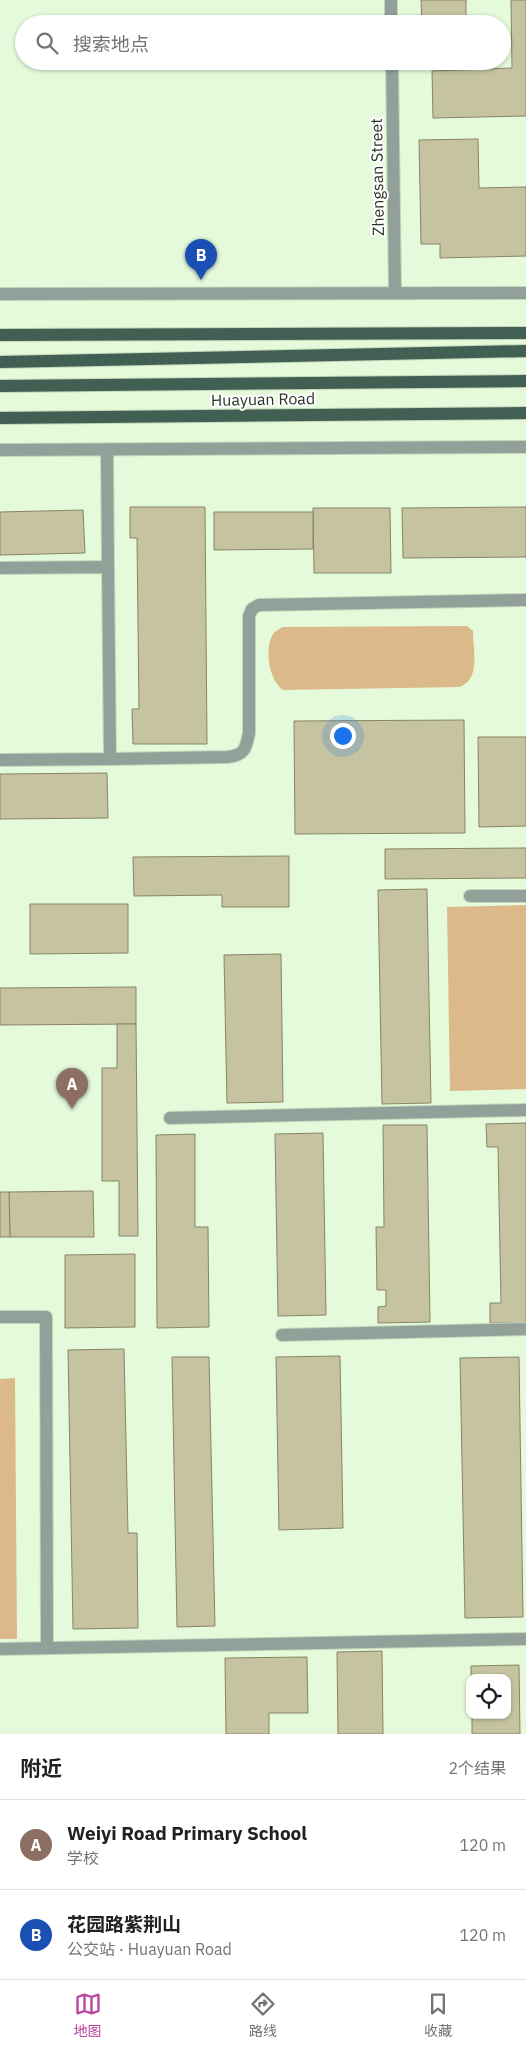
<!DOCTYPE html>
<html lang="zh">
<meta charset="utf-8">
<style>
:root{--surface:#fff;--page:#f6f6f6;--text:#202124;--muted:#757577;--line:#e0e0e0;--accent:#ba449b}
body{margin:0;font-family:"IBM Plex Sans","Noto Sans SC",sans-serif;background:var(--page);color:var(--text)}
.controls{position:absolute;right:15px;bottom:15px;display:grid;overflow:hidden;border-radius:10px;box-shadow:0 1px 4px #0004}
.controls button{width:45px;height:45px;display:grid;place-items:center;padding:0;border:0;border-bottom:1px solid var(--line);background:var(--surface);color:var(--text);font:25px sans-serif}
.you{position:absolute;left:342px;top:735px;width:18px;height:18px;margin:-12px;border:4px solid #fff;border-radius:50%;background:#1a73e8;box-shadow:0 0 0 8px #1a73e833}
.badge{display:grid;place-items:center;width:32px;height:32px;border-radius:50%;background:var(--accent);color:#fff;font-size:16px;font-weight:700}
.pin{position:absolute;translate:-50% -41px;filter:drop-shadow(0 1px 2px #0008)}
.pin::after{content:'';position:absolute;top:26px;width:18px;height:15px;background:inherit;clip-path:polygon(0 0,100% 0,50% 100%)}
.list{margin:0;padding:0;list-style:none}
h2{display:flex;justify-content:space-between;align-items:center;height:65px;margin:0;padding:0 20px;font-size:21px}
h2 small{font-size:16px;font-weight:400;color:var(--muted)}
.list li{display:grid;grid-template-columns:32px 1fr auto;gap:15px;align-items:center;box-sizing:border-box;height:90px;padding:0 20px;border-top:1px solid var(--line)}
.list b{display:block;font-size:19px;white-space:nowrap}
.list p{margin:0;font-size:16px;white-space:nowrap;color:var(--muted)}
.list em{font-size:16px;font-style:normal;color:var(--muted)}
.icon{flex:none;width:28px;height:28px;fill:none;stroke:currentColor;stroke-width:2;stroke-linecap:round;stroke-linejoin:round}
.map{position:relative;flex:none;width:526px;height:1734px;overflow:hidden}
.search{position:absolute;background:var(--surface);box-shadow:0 1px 4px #0004;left:15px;right:15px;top:15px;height:55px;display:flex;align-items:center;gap:12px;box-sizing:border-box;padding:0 18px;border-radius:28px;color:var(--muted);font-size:19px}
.sheet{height:245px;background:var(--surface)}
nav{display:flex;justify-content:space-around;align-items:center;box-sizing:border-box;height:70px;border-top:1px solid var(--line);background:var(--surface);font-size:14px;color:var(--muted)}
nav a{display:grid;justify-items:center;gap:2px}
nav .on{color:var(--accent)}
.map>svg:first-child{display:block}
</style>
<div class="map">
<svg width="526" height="1734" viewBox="0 0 526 1734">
<rect width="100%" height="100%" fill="#e4fada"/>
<g fill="#dcb98b">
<path d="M467 626 473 631C473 651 481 678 460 687L283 690C269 680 264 649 273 634 275 631 279 629 283 627Z"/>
<path d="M526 905V1089L450 1091 447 907Z"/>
<path d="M15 1378 17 1639H0V1379Z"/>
</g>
<g fill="#c5c3a0" stroke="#878564">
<path d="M421 0H466V24H422Z"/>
<path d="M511 0H526V116L433 118 432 71 512 68Z"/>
<path d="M478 139 479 188 526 187V256L440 258V244H421L419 140Z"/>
<path d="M130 507H205L207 744H133L132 709H139L137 538H130Z"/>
<path d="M526 507V557L403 558 402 508Z"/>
<path d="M313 508H390L391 573H314Z"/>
<path d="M83 510 85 553 0 555V512Z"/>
<path d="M214 512H313V549L214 550Z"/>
<path d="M464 720 465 833 295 834 294 721Z"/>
<path d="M478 737H526V826L479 827Z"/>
<path d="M107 773 108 818 0 819V774Z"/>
<path d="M526 848V878L385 879V849Z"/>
<path d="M289 856V907H222V895L134 896 133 857Z"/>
<path d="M427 889 431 1103 382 1104 378 890Z"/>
<path d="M30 904H128V953L30 954Z"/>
<path d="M281 954 283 1102 227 1103 224 955Z"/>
<path d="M136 987V1024L0 1025V988Z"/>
<path d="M117 1024H136L138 1236H119V1181H102V1068H117Z"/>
<path d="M526 1123V1323H490V1303H501L498 1147H487L486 1124Z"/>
<path d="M383 1125H427L430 1322 378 1323V1307L386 1306V1290H377L376 1227H384Z"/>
<path d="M323 1133 326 1315 278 1316 275 1134Z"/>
<path d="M195 1134V1227H208L209 1327 157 1328 156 1135Z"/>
<path d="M93 1191 94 1237H10L9 1192Z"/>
<path d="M0 1192H9L10 1237H0Z"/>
<path d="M135 1254V1327L65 1328V1255Z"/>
<path d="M124 1349 128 1533H137L138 1628 73 1629 68 1350Z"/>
<path d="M340 1356 343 1528 279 1530 276 1357Z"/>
<path d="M172 1357H209L215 1626 177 1627Z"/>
<path d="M519 1357 523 1617 465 1618 460 1358Z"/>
<path d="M382 1651 383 1734H338L337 1652Z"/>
<path d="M307 1657 308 1713H269V1734H226L225 1658Z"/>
<path d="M519 1665 520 1734H472V1715H507V1678H471V1666Z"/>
</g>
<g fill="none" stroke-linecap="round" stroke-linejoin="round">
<g stroke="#c3d6ba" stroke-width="14">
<g id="service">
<path d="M107 450 108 567"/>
<path d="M0 568 108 567 110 759 0 760"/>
<path d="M110 759 228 757C245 755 246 748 249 733V616L252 609 259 605 526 600"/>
<path d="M470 896H526"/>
<path d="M170 1118 526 1110"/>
<path d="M0 1317H46L47 1648"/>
<path d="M282 1335 526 1329"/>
<path d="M0 1649 526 1639"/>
</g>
</g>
<g stroke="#c3d6ba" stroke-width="14">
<g id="minor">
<path d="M391 0V24"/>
<path d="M392 61 395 293"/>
<path d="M0 294 526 293"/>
<path d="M0 450 526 447"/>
</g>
</g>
<g stroke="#c3d6ba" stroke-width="14">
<g id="primary">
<path d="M0 335 526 333"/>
<path d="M0 362 526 351"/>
<path d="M0 386 526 381"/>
<path d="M0 418 526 413"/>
</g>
</g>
<use href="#service" stroke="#91a19a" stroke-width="12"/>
<use href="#minor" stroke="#91a19a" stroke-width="12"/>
<use href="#primary" stroke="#425f53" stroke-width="12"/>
</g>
<g text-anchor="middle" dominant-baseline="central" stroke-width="4" stroke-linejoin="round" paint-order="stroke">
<g font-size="16" fill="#2a3226" stroke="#fff">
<text transform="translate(377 177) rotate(-91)">Zhengsan Street</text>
<text transform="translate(263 399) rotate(-1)">Huayuan Road</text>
</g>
</g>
</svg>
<div class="controls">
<button><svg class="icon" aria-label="locate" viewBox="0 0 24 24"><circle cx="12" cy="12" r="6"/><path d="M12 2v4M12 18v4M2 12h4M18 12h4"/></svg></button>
</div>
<div class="you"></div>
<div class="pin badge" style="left:72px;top:1109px;background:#8d6e63">A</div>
<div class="pin badge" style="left:201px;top:280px;background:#1a4fb4">B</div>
<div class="search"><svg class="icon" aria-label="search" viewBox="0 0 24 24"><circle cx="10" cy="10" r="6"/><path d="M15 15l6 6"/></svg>搜索地点</div>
</div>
<section class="sheet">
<h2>附近<small>2个结果</small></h2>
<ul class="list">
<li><span class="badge" style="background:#8d6e63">A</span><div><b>Weiyi Road Primary School</b><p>学校</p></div><em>120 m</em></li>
<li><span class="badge" style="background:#1a4fb4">B</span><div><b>花园路紫荆山</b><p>公交站 · Huayuan Road</p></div><em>120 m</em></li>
</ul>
</section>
<nav>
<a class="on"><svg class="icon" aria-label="map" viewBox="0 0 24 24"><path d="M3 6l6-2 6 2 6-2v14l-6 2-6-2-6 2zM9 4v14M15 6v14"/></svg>地图</a>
<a><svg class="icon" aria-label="directions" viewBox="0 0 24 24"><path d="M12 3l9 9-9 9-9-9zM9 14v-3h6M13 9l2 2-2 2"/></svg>路线</a>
<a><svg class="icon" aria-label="saved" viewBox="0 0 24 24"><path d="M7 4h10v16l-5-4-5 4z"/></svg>收藏</a>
</nav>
